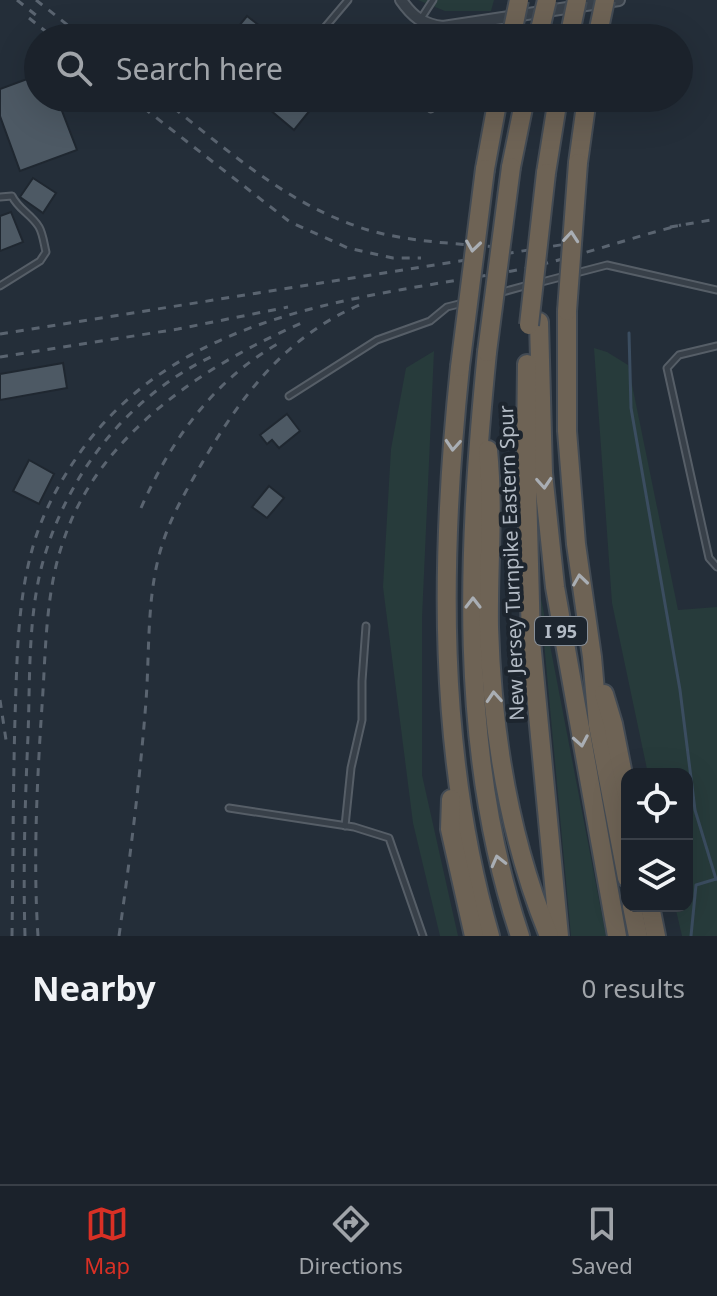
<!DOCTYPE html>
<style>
:root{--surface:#1b222b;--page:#242a33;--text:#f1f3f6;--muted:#a0a4a9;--line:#393f47;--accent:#d93025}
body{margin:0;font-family:"Noto Sans",sans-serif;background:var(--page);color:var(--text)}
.controls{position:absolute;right:24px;bottom:24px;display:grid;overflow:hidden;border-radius:16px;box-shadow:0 8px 32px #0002}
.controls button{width:72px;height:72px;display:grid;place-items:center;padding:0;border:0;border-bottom:2px solid var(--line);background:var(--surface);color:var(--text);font:40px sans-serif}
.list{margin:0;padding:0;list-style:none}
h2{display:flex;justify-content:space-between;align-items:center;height:104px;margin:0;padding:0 32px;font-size:34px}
h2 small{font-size:26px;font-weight:400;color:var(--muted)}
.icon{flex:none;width:44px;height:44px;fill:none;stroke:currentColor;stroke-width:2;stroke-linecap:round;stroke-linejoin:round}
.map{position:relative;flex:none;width:717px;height:936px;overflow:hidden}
.search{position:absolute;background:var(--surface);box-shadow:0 8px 32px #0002;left:24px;right:24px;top:24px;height:88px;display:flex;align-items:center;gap:20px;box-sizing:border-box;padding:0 28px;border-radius:44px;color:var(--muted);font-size:30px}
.sheet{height:248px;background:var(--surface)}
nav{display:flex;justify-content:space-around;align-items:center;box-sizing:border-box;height:112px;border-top:2px solid var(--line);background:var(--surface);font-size:22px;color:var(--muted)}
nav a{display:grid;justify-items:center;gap:4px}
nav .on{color:var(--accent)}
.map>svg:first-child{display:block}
</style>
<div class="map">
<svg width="717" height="936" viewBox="0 0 717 936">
<rect width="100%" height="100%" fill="#242e39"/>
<g fill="#273b3b">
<path d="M418 0H494L491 11H445Z"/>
<path d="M594 348 607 352 628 365 678 610 717 607V936H682L675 906H687V774H648L612 603Z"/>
<path d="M434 351 422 618V775L458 936H440L413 823 383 587 391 449 406 368Z"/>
<path d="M539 588 606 936H571Z"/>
</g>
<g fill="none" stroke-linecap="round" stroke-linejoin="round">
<g stroke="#3b4d60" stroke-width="3">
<path d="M629 333 631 408 680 690 695 810 716 879"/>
<path d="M691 936 696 885 716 879"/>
</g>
</g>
<g fill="#4d5964" stroke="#1f2730" stroke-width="2">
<path d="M247 16 275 38H229Z"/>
<path d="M38 75V98H57L77 150 20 171 0 116V89Z"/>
<path d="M278 98H320L294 130 269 109Z"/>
<path d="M33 178 56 193 43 213 20 197Z"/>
<path d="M11 212 23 242 0 251V216Z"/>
<path d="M63 363 67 388 0 400V374Z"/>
<path d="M287 414 300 431 279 448 272 440 267 444 260 435Z"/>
<path d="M29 460 54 474 39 504 13 491Z"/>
<path d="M269 486 284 498 267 518 252 507Z"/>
</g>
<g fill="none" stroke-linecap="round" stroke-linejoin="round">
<g stroke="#565e67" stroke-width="9">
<g id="lane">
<path d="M420 20 433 0"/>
<path d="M316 38 348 0"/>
<path d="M454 38 458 26"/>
<path d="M431 109 435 98"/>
<path d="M0 197 12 196C18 209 31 214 39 227 43 234 44 244 46 252L40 261 0 286"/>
<path d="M538 283 607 265 717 290"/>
<path d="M499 293 528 285"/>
<path d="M717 346 679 355 667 368 709 558 717 567"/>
<path d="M289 396 377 340 430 321 447 307 463 303"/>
<path d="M229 808 354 827 389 838 423 936"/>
<path d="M345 826 351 768 362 720V681L366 626"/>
</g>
</g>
<g stroke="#565e67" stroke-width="14">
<path id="street" d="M401 0C412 16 423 25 443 27L619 0"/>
</g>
<g stroke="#434b54" stroke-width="22">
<g id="highway">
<path d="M578 163 587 98"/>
<path d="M511 167 525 98"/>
<path d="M485 169 498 98"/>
<path d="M546 173 558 98"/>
<path d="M567 311V431L576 544 592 657 598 725 627 878"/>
<path d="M539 322 543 473 555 587 617 936"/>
<path d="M487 352C468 546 457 748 520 936"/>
<path d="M527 364 526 448 531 641 559 936"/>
<path d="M460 367C440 557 437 752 490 936"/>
<path d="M488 450C494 509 488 568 489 627 492 732 509 838 549 936"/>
<path d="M604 694 613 724 627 795"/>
<path d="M451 799 450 829 474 936"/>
<path d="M632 906 638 936"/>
<path d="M650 906 656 936"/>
</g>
</g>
<use href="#lane" stroke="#384049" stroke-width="5"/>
<use href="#street" stroke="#384049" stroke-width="10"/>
<use href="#highway" stroke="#6e6355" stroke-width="18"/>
<g stroke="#5a6470" stroke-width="3" stroke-dasharray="8 8" stroke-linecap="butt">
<path d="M17 0 42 20"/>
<path d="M36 0 84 38"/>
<path d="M29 18 54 38"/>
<path d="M131 98 290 222 348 248 393 258H421"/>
<path d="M161 98C223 146 281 200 356 226 403 243 458 243 508 248"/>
<path d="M670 227 717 219"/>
<path d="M0 334 579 242"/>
<path d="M0 357 178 329 288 307"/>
<path d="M141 508C171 440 214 379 281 342"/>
<path d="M0 700 6 740"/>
<path d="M12 936C13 863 13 791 15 718 17 663 17 604 32 550 42 512 63 475 87 443 189 311 359 298 512 271 569 260 625 239 681 225"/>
<path d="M25 936C23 869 25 803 28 736 30 682 28 626 40 573 63 478 127 395 217 354"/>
<path d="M38 936C33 862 37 781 42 706 46 651 45 592 64 539 100 433 206 364 304 322"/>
<path d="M119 936C130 858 140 780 146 701 150 647 146 591 164 539 174 510 190 484 205 458 244 392 289 334 362 304"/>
</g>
<g stroke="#434b54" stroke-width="22" stroke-linecap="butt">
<g id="highway-bridge">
<path d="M511 38 519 0"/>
<path d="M538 38 547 0"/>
<path d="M569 38 577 0"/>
<path d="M597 38 605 0"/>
<path d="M567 311 578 163"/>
<path d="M529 325 546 173"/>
<path d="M487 352 511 167"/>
<path d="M460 367 485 169"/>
</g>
</g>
<use href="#highway-bridge" stroke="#6e6355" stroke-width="18"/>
</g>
<defs><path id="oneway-chevron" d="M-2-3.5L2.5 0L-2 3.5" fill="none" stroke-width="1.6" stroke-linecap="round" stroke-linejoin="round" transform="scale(2)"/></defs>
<g stroke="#a9aeb4">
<use href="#oneway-chevron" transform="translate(571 237) rotate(-85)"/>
<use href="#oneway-chevron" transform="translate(473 246) rotate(98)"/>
<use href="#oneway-chevron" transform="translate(453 445) rotate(94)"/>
<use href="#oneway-chevron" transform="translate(544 483) rotate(86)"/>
<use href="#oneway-chevron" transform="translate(580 580) rotate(-98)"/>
<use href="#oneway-chevron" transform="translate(473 603) rotate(-90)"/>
<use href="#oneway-chevron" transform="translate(494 697) rotate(-94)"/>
<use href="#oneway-chevron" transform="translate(581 741) rotate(80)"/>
<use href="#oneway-chevron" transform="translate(498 861) rotate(-104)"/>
</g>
<g text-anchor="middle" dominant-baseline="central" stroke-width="8" stroke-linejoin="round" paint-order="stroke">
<rect fill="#1d252e" stroke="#868e98" stroke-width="2" x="535" y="617" width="52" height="28" rx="6"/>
<g font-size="18" font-weight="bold" fill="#b3bbc5">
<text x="561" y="631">I 95</text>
</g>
<g font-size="20" fill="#b3bbc5" stroke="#1d252e">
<text transform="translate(511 563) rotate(-92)">New Jersey Turnpike Eastern Spur</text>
</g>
</g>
</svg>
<div class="controls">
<button><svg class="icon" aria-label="locate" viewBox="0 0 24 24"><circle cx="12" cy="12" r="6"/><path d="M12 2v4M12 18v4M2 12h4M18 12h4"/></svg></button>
<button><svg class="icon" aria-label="layers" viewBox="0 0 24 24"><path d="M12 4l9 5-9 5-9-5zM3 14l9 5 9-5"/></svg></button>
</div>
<div class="search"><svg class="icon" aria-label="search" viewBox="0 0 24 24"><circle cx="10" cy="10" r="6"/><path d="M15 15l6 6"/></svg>Search here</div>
</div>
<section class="sheet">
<h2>Nearby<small>0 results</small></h2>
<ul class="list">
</ul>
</section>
<nav>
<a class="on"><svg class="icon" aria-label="map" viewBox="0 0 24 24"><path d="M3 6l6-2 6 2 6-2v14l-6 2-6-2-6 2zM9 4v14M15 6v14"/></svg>Map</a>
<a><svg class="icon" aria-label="directions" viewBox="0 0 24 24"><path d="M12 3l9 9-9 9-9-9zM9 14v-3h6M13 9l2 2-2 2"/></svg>Directions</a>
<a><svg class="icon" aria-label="saved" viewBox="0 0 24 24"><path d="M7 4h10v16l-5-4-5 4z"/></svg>Saved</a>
</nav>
